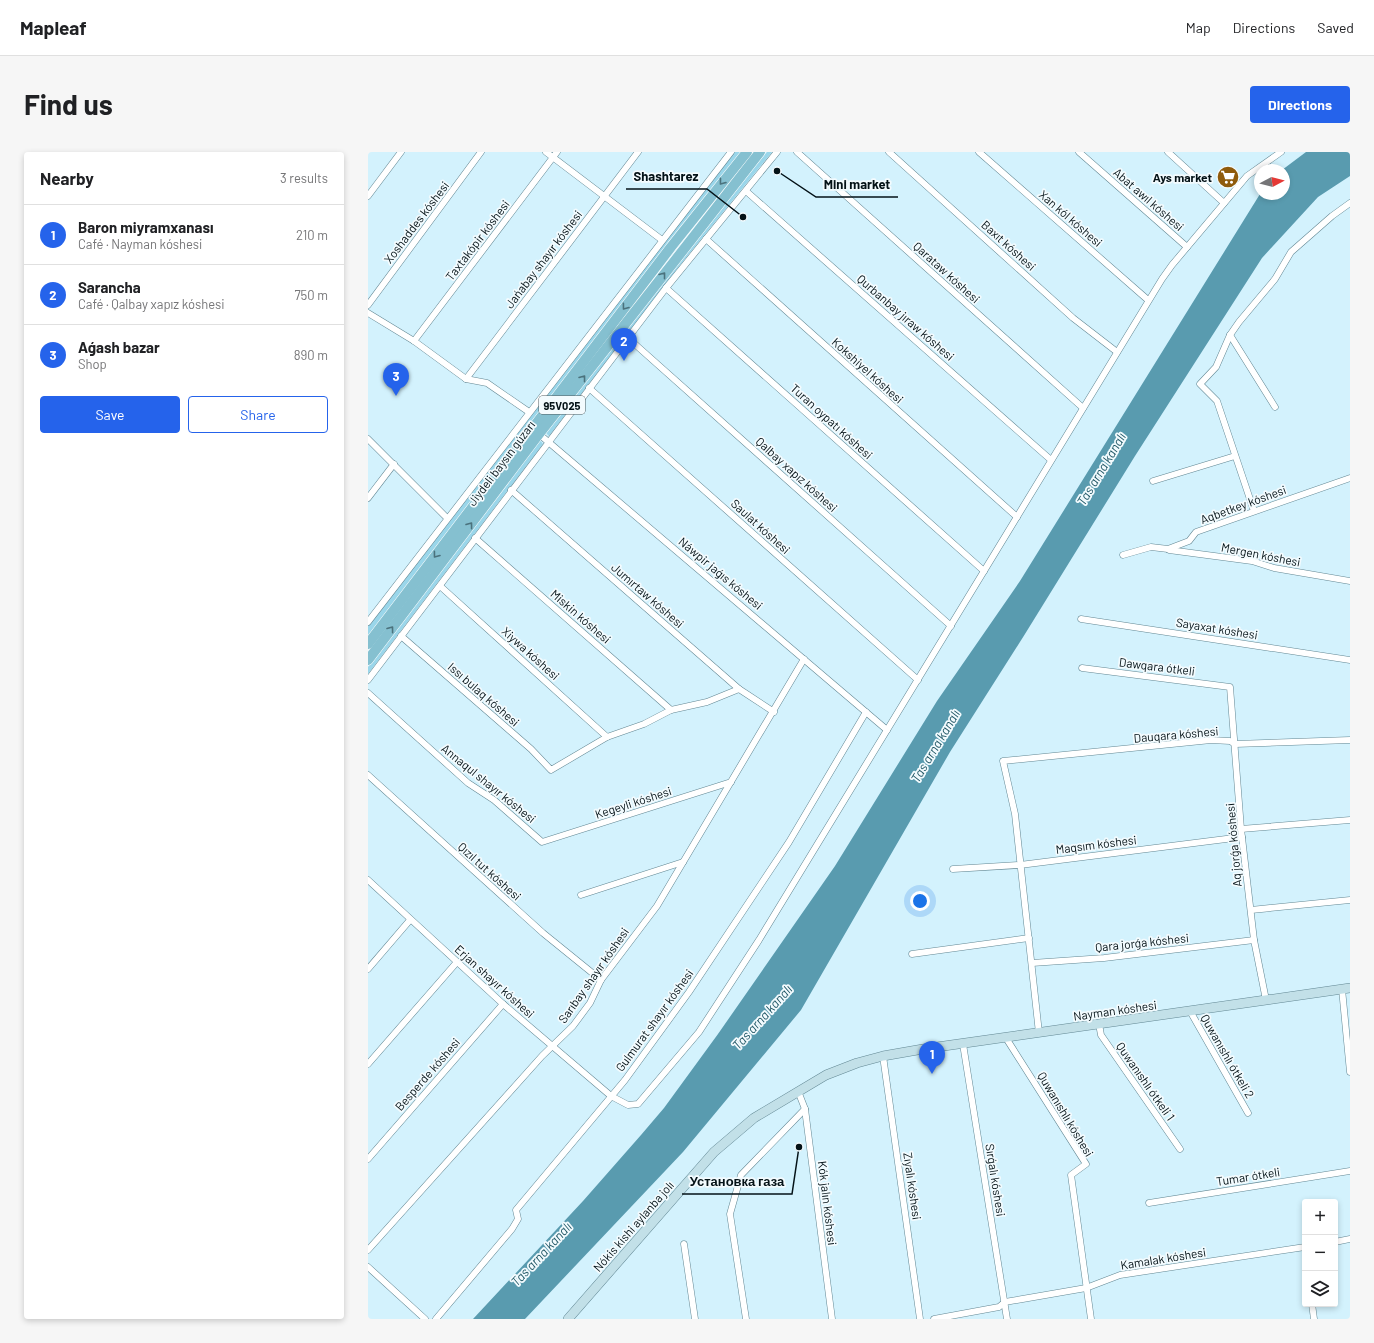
<!DOCTYPE html>
<meta charset="utf-8">
<style>
:root{--surface:#fff;--page:#f6f6f6;--text:#202124;--muted:#757577;--line:#e0e0e0;--accent:#2563eb}
body{margin:0;font-family:Barlow,sans-serif;background:var(--page);color:var(--text)}
.controls{position:absolute;right:12px;bottom:12px;display:grid;overflow:hidden;border-radius:4px;box-shadow:0 2px 6px #0003}
.controls button{width:36px;height:36px;display:grid;place-items:center;padding:0;border:0;border-bottom:1px solid var(--line);background:var(--surface);color:var(--text);font:20px sans-serif}
.compass{position:absolute;left:886px;top:12px;width:36px;height:36px;border-radius:50%;background:var(--surface);box-shadow:0 2px 6px #0003;rotate:83deg}
.you{position:absolute;left:552px;top:749px;width:14px;height:14px;margin:-10px;border:3px solid #fff;border-radius:50%;background:#1a73e8;box-shadow:0 0 0 6px #1a73e833}
.badge{display:grid;place-items:center;width:26px;height:26px;border-radius:50%;background:var(--accent);color:#fff;font-size:13px;font-weight:700}
.pin{position:absolute;translate:-50% -33px;filter:drop-shadow(0 1px 2px #0008)}
.pin::after{content:'';position:absolute;top:21px;width:14px;height:12px;background:inherit;clip-path:polygon(0 0,100% 0,50% 100%)}
.list{margin:0;padding:0;list-style:none}
h2{display:flex;justify-content:space-between;align-items:center;height:52px;margin:0;padding:0 16px;font-size:17px}
h2 small{font-size:13px;font-weight:400;color:var(--muted)}
.list li{display:grid;grid-template-columns:26px 1fr auto;gap:12px;align-items:center;box-sizing:border-box;height:60px;padding:0 16px;border-top:1px solid var(--line)}
.list b{display:block;font-size:15px;white-space:nowrap}
.list p{margin:0;font-size:13px;white-space:nowrap;color:var(--muted)}
.list em{font-size:13px;font-style:normal;color:var(--muted)}
.actions{display:flex;gap:8px;padding:12px 16px}
.actions a{flex:1;padding:9px 0;border:1px solid var(--accent);border-radius:4px;text-align:center;font-size:14px;color:var(--accent)}
.actions .main{background:var(--accent);color:#fff}
.icon{flex:none;width:22px;height:22px;fill:none;stroke:currentColor;stroke-width:2;stroke-linecap:round;stroke-linejoin:round}
.map{position:relative;flex:none;width:982px;height:1167px;overflow:hidden;border-radius:4px}
header{display:flex;align-items:center;gap:24px;box-sizing:border-box;height:56px;padding:0 20px;background:var(--surface);border-bottom:1px solid var(--line)}
header strong{font-size:19px}
nav{display:flex;gap:22px;margin-inline-start:auto;font-size:14px}
.intro{display:flex;align-items:center;justify-content:space-between;box-sizing:border-box;height:96px;padding:0 24px}
h1{margin:0;font-size:28px}
.button{padding:10px 18px;border-radius:4px;background:var(--accent);color:#fff;font-size:14px;font-weight:700}
main{display:flex;gap:24px;padding:0 24px}
aside{flex:1;background:var(--surface);border-radius:4px;box-shadow:0 2px 6px #0003}
.map>svg:first-child{display:block}
</style>
<header>
<strong>Mapleaf</strong>
<nav><a>Map</a><a>Directions</a><a>Saved</a></nav>
</header>
<div class="intro"><h1>Find us</h1><a class="button">Directions</a></div>
<main>
<aside>
<h2>Nearby<small>3 results</small></h2>
<ul class="list">
<li><span class="badge">1</span><div><b>Baron miyramxanası</b><p>Café · Nayman kóshesi</p></div><em>210 m</em></li>
<li><span class="badge">2</span><div><b>Sarancha</b><p>Café · Qalbay xapız kóshesi</p></div><em>750 m</em></li>
<li><span class="badge">3</span><div><b>Aǵash bazar</b><p>Shop</p></div><em>890 m</em></li>
</ul>
<div class="actions"><a class="main">Save</a><a>Share</a></div>
</aside>
<div class="map">
<svg width="982" height="1167" viewBox="0 0 982 1167">
<rect width="100%" height="100%" fill="#d3f2fd"/>
<g fill="#9ad6ea">
<path d="M367 0H373L0 486V473L291 95Z"/>
<path d="M399 0H404L312 113 181 284 178 281 369 35Z"/>
<path d="M172 288 175 292 0 522V515Z"/>
</g>
<path fill="#599baf" d="M938 0H982V24L950 45 894 106 767 304 657 482 582 600 433 858 315 1000 157 1167H105L215 1049 273 983 296 956 350 882 467 714 569 549 652 429 892 42H916V18H914Z"/>
<g fill="none" stroke-linecap="round" stroke-linejoin="round">
<g stroke="#628793" stroke-width="7">
<g id="minor">
<path d="M178 0 294 88"/>
<path d="M429 0 715 256"/>
<path d="M521 0 705 166 749 200"/>
<path d="M611 0 780 148"/>
<path d="M711 0 819 95"/>
<path d="M800 0 856 51"/>
<path d="M378 39 683 308"/>
<path d="M0 44 33 0"/>
<path d="M338 87 649 365"/>
<path d="M298 136 616 419"/>
<path d="M0 153 113 0"/>
<path d="M0 161 46 189 98 227 119 231 161 260"/>
<path d="M862 183 907 255"/>
<path d="M260 186 583 474"/>
<path d="M46 189 189 0"/>
<path d="M98 227 270 0"/>
<path d="M221 236 550 528"/>
<path d="M171 282 519 578"/>
<path d="M0 287 79 366"/>
<path d="M785 329 867 304"/>
<path d="M143 338 371 537 406 560"/>
<path d="M0 346 26 312"/>
<path d="M886 359 849 249 832 232 848 215 862 183 871 170 907 127 923 100 964 64 982 51"/>
<path d="M107 386 303 558"/>
<path d="M801 398 884 409 906 416 982 429"/>
<path d="M755 403 783 395 800 397 821 389 828 380 982 326"/>
<path d="M72 434 239 585"/>
<path d="M713 467 982 508"/>
<path d="M0 470 363 0"/>
<path d="M33 484 163 597 183 618 239 585 276 572 303 558 339 550 371 537"/>
<path d="M714 516 862 535 873 677 886 788 898 848"/>
<path d="M0 528 298 136 409 0"/>
<path d="M0 541 100 631 126 648 174 690 363 630"/>
<path d="M0 623 175 781 233 828"/>
<path d="M873 677 982 668"/>
<path d="M585 717 652 713 874 685"/>
<path d="M0 728 135 852 243 944 260 953 270 952 331 880 391 788 794 127 804 113 879 24 913 0"/>
<path d="M213 743 315 710"/>
<path d="M883 758 982 748"/>
<path d="M544 802 661 786"/>
<path d="M664 811 736 806 886 788"/>
<path d="M0 817 42 768"/>
<path d="M974 837 982 920"/>
<path d="M822 859 880 961"/>
<path d="M731 872 733 883 812 997"/>
<path d="M671 881 647 662 635 609 843 588 862 589 867 592 982 588"/>
<path d="M638 886 718 1012 703 1023 723 1167"/>
<path d="M595 892 639 1167"/>
<path d="M515 904 552 1167"/>
<path d="M0 912 89 810"/>
<path d="M430 939 437 957 464 1167"/>
<path d="M0 1007 135 852"/>
<path d="M781 1051 982 1019"/>
<path d="M967 1090 982 1087"/>
<path d="M316 1092 327 1167"/>
<path d="M0 1098 174 904 205 874 222 851 233 828 289 754 436 507"/>
<path d="M0 1115 57 1167"/>
<path d="M944 1152 946 1167"/>
<path d="M68 1167 144 1077 150 1067 148 1058 257 928 321 840 421 690 498 560"/>
<path d="M378 1167 362 1062 373 1023 437 957"/>
<path d="M566 1167 631 1155 637 1150 718 1136 752 1123 937 1095"/>
</g>
</g>
<g stroke="#628793" stroke-width="10">
<path id="secondary" d="M200 1167 346 1000 386 966 458 923 489 911 515 904 555 897 982 836"/>
</g>
<g stroke="#fff" stroke-width="11">
<g id="primary">
<path d="M0 492 303 95 379 0"/>
<path d="M0 508 171 282 392 0"/>
</g>
</g>
<use href="#minor" stroke="#fff" stroke-width="6"/>
<use href="#secondary" stroke="#c2e0e8" stroke-width="9"/>
<use href="#primary" stroke="#85c0d0" stroke-width="10"/>
</g>
<defs><path id="oneway-chevron" d="M-2-3.5L2.5 0L-2 3.5" fill="none" stroke-width="1.6" stroke-linecap="round" stroke-linejoin="round"/></defs>
<g stroke="#4b727d">
<use href="#oneway-chevron" transform="translate(354 30) rotate(128)"/>
<use href="#oneway-chevron" transform="translate(295 123) rotate(-52)"/>
<use href="#oneway-chevron" transform="translate(257 155) rotate(127)"/>
<use href="#oneway-chevron" transform="translate(215 226) rotate(-52)"/>
<use href="#oneway-chevron" transform="translate(102 373) rotate(-53)"/>
<use href="#oneway-chevron" transform="translate(68 403) rotate(127)"/>
<use href="#oneway-chevron" transform="translate(23 477) rotate(-53)"/>
</g>
<defs>
<g id="supermarket-disc" transform="scale(1.15)"><circle r="9.5" fill="#8f5b0c" stroke="#f3fbfe"/><path d="M-6-5.5h2.5l.6 2H6L4.5 2H-2.5L-4.4-4H-6ZM-1.5 3.2a1.3 1.3 0 1 0 .1 0ZM3 3.2a1.3 1.3 0 1 0 .1 0Z" fill="#fff"/></g>
</defs>
<g fill-rule="evenodd">
<use href="#supermarket-disc" x="860" y="25"/>
</g>
<g text-anchor="middle" dominant-baseline="central" stroke-width="3.5" stroke-linejoin="round" paint-order="stroke">
<rect fill="#f3fbfe" stroke="#4c585c" stroke-width="1" x="171" y="244" width="46" height="18" rx="3"/>
<g font-size="11" font-weight="bold" fill="#041217">
<text x="194" y="253">95V025</text>
</g>
<g font-size="12" font-weight="bold" fill="#041217" stroke="#f3fbfe" text-anchor="end">
<text x="844" y="25">Ays market</text>
</g>
<g font-size="12" fill="#041217" stroke="#f3fbfe">
<text transform="translate(781 47) rotate(41)">Abat awıl kóshesi</text>
<text transform="translate(703 66) rotate(41)">Xan kól kóshesi</text>
<text transform="translate(48 70) rotate(-53)">Xoshaddes kóshesi</text>
<text transform="translate(109 88) rotate(-53)">Taxtakópir kóshesi</text>
<text transform="translate(641 93) rotate(42)">Baxıt kóshesi</text>
<text transform="translate(175 107) rotate(-53)">Jańabay shayır kóshesi</text>
<text transform="translate(579 120) rotate(42)">Qarataw kóshesi</text>
<text transform="translate(538 165) rotate(41)">Qurbanbay jıraw kóshesi</text>
<text transform="translate(500 218) rotate(42)">Kokshiyel kóshesi</text>
<text transform="translate(464 269) rotate(42)">Turan oypatı kóshesi</text>
<text transform="translate(133 311) rotate(-53)">Jiydeli baysın gúzarı</text>
<text transform="translate(429 322) rotate(42)">Qalbay xapız kóshesi</text>
<text transform="translate(875 352) rotate(-20)">Aqbetkey kóshesi</text>
<text transform="translate(393 374) rotate(42)">Saulat kóshesi</text>
<text transform="translate(893 402) rotate(11)">Mergen kóshesi</text>
<text transform="translate(353 421) rotate(40)">Náwpir jaǵıs kóshesi</text>
<text transform="translate(280 443) rotate(41)">Jumırtaw kóshesi</text>
<text transform="translate(213 464) rotate(41)">Miskin kóshesi</text>
<text transform="translate(849 476) rotate(9)">Sayaxat kóshesi</text>
<text transform="translate(163 501) rotate(42)">Xiywa kóshesi</text>
<text transform="translate(789 514) rotate(7)">Dawqara ótkeli</text>
<text transform="translate(116 542) rotate(41)">Issı bulaq kóshesi</text>
<text transform="translate(808 582) rotate(-5)">Dauqara kóshesi</text>
<text transform="translate(121 631) rotate(39)">Annaqul shayır kóshesi</text>
<text transform="translate(265 650) rotate(-18)">Kegeyli kóshesi</text>
<text transform="translate(728 692) rotate(-7)">Maqsım kóshesi</text>
<text transform="translate(865 693) rotate(-95)">Aq jorǵa kóshesi</text>
<text transform="translate(122 719) rotate(42)">Qızıl tut kóshesi</text>
<text transform="translate(774 790) rotate(-6)">Qara jorǵa kóshesi</text>
<text transform="translate(225 823) rotate(-55)">Sarıbay shayır kóshesi</text>
<text transform="translate(127 829) rotate(42)">Erjan shayır kóshesi</text>
<text transform="translate(747 858) rotate(-8)">Nayman kóshesi</text>
<text transform="translate(286 868) rotate(-54)">Gulmurat shayır kóshesi</text>
<text transform="translate(860 904) rotate(60)">Quwanıshlı ótkeli 2</text>
<text transform="translate(59 922) rotate(-49)">Besperde kóshesi</text>
<text transform="translate(778 929) rotate(55)">Quwanıshlı ótkeli 1</text>
<text transform="translate(698 962) rotate(59)">Quwanıshlı kóshesi</text>
<text transform="translate(880 1024) rotate(-9)">Tumar ótkeli</text>
<text transform="translate(628 1028) rotate(81)">Sırǵalı kóshesi</text>
<text transform="translate(545 1034) rotate(82)">Zıyalı kóshesi</text>
<text transform="translate(460 1051) rotate(83)">Kók jalın kóshesi</text>
<text transform="translate(265 1074) rotate(-49)">Nókis kishi aylanba jolı</text>
<text transform="translate(795 1106) rotate(-9)">Kamalak kóshesi</text>
</g>
<g font-size="13" font-style="italic" fill="#1f5665" stroke="#f3fbfe">
<text transform="translate(733 317) rotate(-59)">Tas arna kanalı</text>
<text transform="translate(567 594) rotate(-59)">Tas arna kanalı</text>
<text transform="translate(394 865) rotate(-48)">Tas arna kanalı</text>
<text transform="translate(173 1102) rotate(-47)">Tas arna kanalı</text>
</g>
</g>
<path fill="none" stroke="#041217" stroke-width="1.5" d="M375 65L339 37H258M409 19L448 45H530M431 995L424 1042H314"/>
<g fill="#041217" stroke="#f3fbfe" stroke-width="1.5">
<circle cx="375" cy="65" r="4"/>
<circle cx="409" cy="19" r="4"/>
<circle cx="431" cy="995" r="4"/>
</g>
<g font-size="13" text-anchor="middle" font-weight="bold" fill="#041217" stroke="#f3fbfe" stroke-width="3.5" stroke-linejoin="round" paint-order="stroke">
<text x="298" y="29">Shashtarez</text>
<text x="489" y="37">Mini market</text>
<text x="369" y="1034">Установка газа</text>
</g>
</svg>
<div class="controls">
<button>+</button>
<button>−</button>
<button><svg class="icon" aria-label="layers" viewBox="0 0 24 24"><path d="M12 4l9 5-9 5-9-5zM3 14l9 5 9-5"/></svg></button>
</div>
<svg class="compass" viewBox="-18 -18 36 36"><path d="M0-13l5 13h-10z" fill="#e53935"/><path d="M0 13l5-13h-10z" fill="#757577"/></svg>
<div class="you"></div>
<div class="pin badge" style="left:564px;top:922px">1</div>
<div class="pin badge" style="left:256px;top:209px">2</div>
<div class="pin badge" style="left:28px;top:244px">3</div>
</div>
</main>
